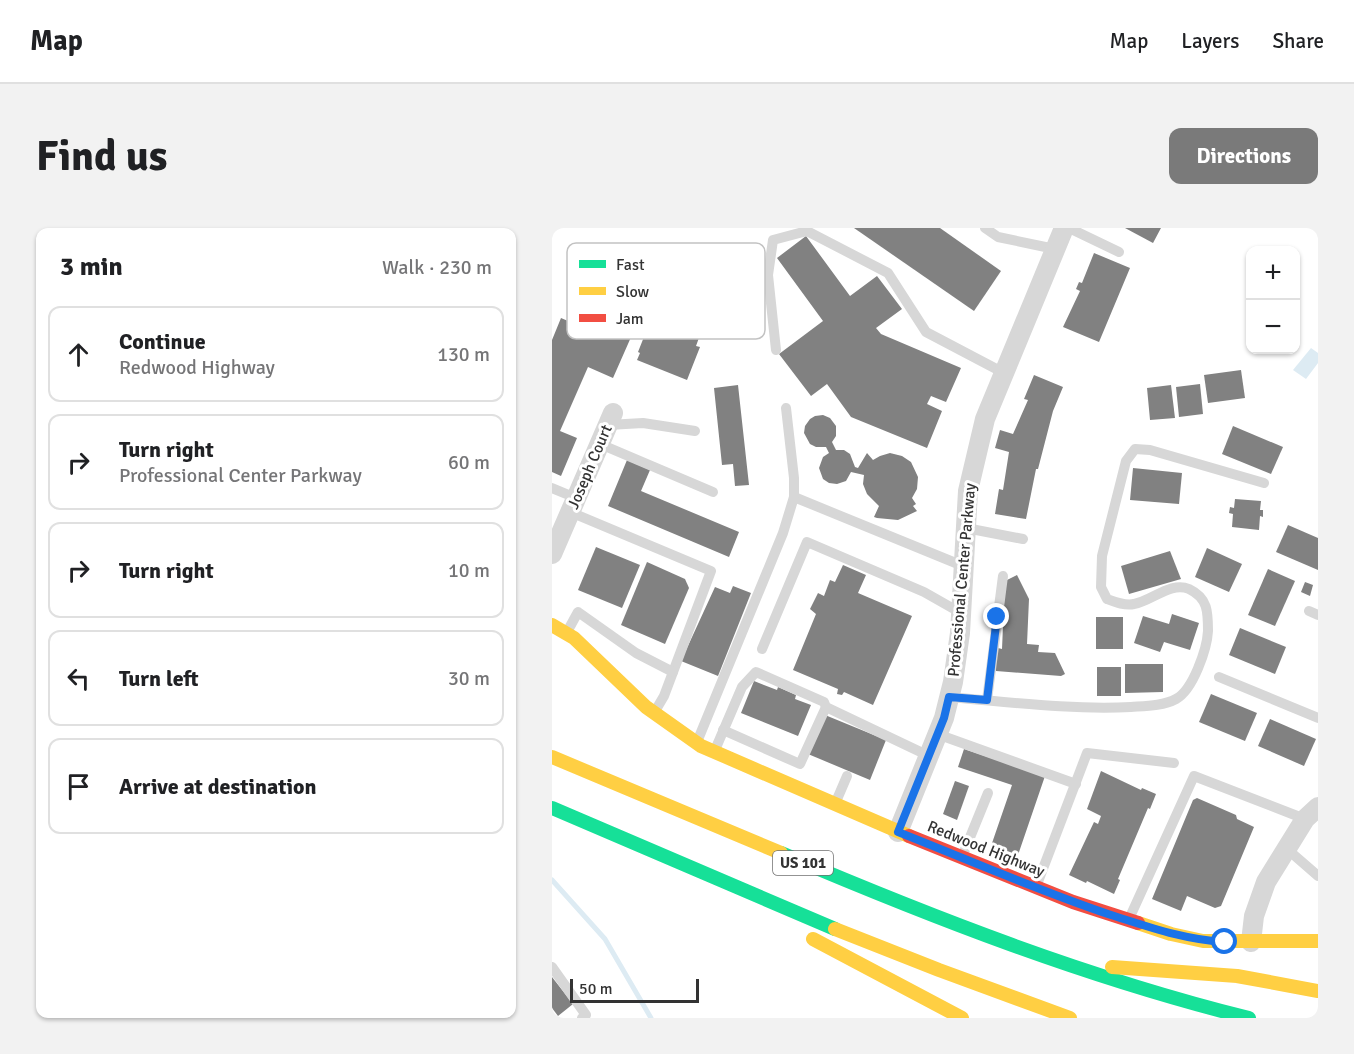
<!DOCTYPE html>
<meta charset="utf-8">
<style>
:root{--surface:#fff;--page:#f2f2f2;--text:#202124;--muted:#757577;--line:#e0e0e0;--accent:#7a7a7a}
body{margin:0;font-family:Signika,sans-serif;background:var(--page);color:var(--text)}
.controls{position:absolute;right:18px;top:18px;display:grid;overflow:hidden;border-radius:12px;box-shadow:0 2px 4px #0004}
.controls button{width:54px;height:54px;display:grid;place-items:center;padding:0;border:0;border-bottom:2px solid var(--line);background:var(--surface);color:var(--text);font:30px sans-serif}
.scale{position:absolute;left:18px;bottom:15px;width:129px;box-sizing:border-box;padding-left:6px;border:3px solid #333;border-top:0;font-size:16px;line-height:21px;white-space:nowrap;color:#333;-webkit-text-stroke:4px #fff;paint-order:stroke}
.stop{position:absolute;width:18px;height:18px;margin:-14px;border:4px solid #1a73e8;border-radius:50%;background:#fff}
.stop.end{background:#1a73e8;border-color:#fff;box-shadow:0 2px 6px #0008}
.list{margin:0;padding:0;list-style:none}
h2{display:flex;justify-content:space-between;align-items:center;height:78px;margin:0;padding:0 24px;font-size:26px}
h2 small{font-size:20px;font-weight:400;color:var(--muted)}
.list li{display:grid;grid-template-columns:39px 1fr auto;gap:18px;align-items:center;box-sizing:border-box;height:96px;margin:0 12px 12px;padding:0 12px;border:2px solid var(--line);border-radius:12px}
.list b{display:block;font-size:22px;white-space:nowrap}
.list p{margin:0;font-size:20px;white-space:nowrap;color:var(--muted)}
.list em{font-size:20px;font-style:normal;color:var(--muted)}
.icon{flex:none;width:33px;height:33px;fill:none;stroke:currentColor;stroke-width:2;stroke-linecap:round;stroke-linejoin:round}
.map{position:relative;flex:none;width:766px;height:790px;overflow:hidden;border-radius:12px}
header{display:flex;align-items:center;gap:36px;box-sizing:border-box;height:84px;padding:0 30px;background:var(--surface);border-bottom:2px solid var(--line)}
header strong{font-size:28px}
nav{display:flex;gap:33px;margin-inline-start:auto;font-size:21px}
.intro{display:flex;align-items:center;justify-content:space-between;box-sizing:border-box;height:144px;padding:0 36px}
h1{margin:0;font-size:42px}
.button{padding:15px 27px;border-radius:12px;background:var(--accent);color:#fff;font-size:21px;font-weight:700}
main{display:flex;gap:36px;padding:0 36px}
aside{flex:1;background:var(--surface);border-radius:12px;box-shadow:0 2px 4px #0004}
.map>svg:first-child{display:block}
</style>
<header>
<strong>Map</strong>
<nav><a>Map</a><a>Layers</a><a>Share</a></nav>
</header>
<div class="intro"><h1>Find us</h1><a class="button">Directions</a></div>
<main>
<aside>
<h2>3 min<small>Walk · 230 m</small></h2>
<ul class="list">
<li><svg class="icon" aria-label="ahead" viewBox="0 0 24 24"><path d="M12 20V5M6 11l6-6 6 6"/></svg><div><b>Continue</b><p>Redwood Highway</p></div><em>130 m</em></li>
<li><svg class="icon" aria-label="right" viewBox="0 0 24 24"><path d="M7 20v-9h11M14 6l5 5-5 5"/></svg><div><b>Turn right</b><p>Professional Center Parkway</p></div><em>60 m</em></li>
<li><svg class="icon" aria-label="right" viewBox="0 0 24 24"><path d="M7 20v-9h11M14 6l5 5-5 5"/></svg><div><b>Turn right</b></div><em>10 m</em></li>
<li><svg class="icon" aria-label="left" viewBox="0 0 24 24"><path d="M17 20v-9H6M10 6l-5 5 5 5"/></svg><div><b>Turn left</b></div><em>30 m</em></li>
<li><svg class="icon" aria-label="arrive" viewBox="0 0 24 24"><path d="M6 21V4h12l-3 4 3 4H6"/></svg><div><b>Arrive at destination</b></div></li>
</ul>
</aside>
<div class="map">
<svg width="766" height="790" viewBox="0 0 766 790">
<rect width="100%" height="100%" fill="#fff"/>
<path fill="#ddebf3" d="M759 120 766 125V135L754 151 741 142Z"/>
<g fill="none" stroke-linecap="round" stroke-linejoin="round">
<path stroke="#ddebf3" stroke-width="5" d="M0 652 53 711 99 790"/>
</g>
<g fill="#818181">
<path d="M302 0H388L449 43 422 83Z"/>
<path d="M573 0H609L601 15Z"/>
<path d="M254 8 298 68 325 48 350 81 324 100 329 106 409 140 394 174 379 168 375 176 390 183 375 220 299 189 275 156 259 168 227 126 271 93 225 30Z"/>
<path d="M542 25 578 40 547 114 511 99 528 63 524 61 527 54 530 55Z"/>
<path d="M103 81 127 90 124 97 148 107 144 118 148 119 135 152 85 132 88 125 86 124Z"/>
<path d="M65 82 87 91 61 150 36 139 8 203 25 210 9 248 0 244V112L9 90 23 96 28 84Z"/>
<path d="M689 142 693 170 656 175 652 147Z"/>
<path d="M482 147 511 159 501 183 486 241H484L474 291 443 286 447 261 451 262 457 224 443 220 448 202 461 206 476 172 472 171Z"/>
<path d="M648 156 651 186 627 189 624 159Z"/>
<path d="M186 157 197 257 183 258 181 236 170 237 162 160Z"/>
<path d="M619 157 623 190 598 192 595 160Z"/>
<path d="M271 187 278 190 284 198V208L280 214 284 222H292L298 226 303 239 306 240 315 225 321 232 328 228 338 225 350 228 359 234 366 249 365 261 360 270 364 276 361 278 365 283 346 292 325 290 322 289 327 278 315 266 311 256 312 247 299 244 294 253 285 256 277 255 271 251 267 240 271 229 277 225 274 219H264L258 216 252 205 253 198 258 191 263 188Z"/>
<path d="M681 198 731 219 719 246 670 226Z"/>
<path d="M75 232 98 242 89 263 187 304 177 329 56 278Z"/>
<path d="M581 240 630 245 627 276 578 272Z"/>
<path d="M683 271 709 273 708 282H711V289L708 288 707 302 680 299 681 286 677 285 678 279 682 280Z"/>
<path d="M736 297 766 310V342L724 324Z"/>
<path d="M44 319 88 337 70 380 26 362Z"/>
<path d="M655 320 690 336 677 364 643 349Z"/>
<path d="M618 323 629 351 577 366 569 338Z"/>
<path d="M95 334 133 351 137 360 113 416 69 397Z"/>
<path d="M291 337 314 347 306 365 360 388 321 477 292 464 290 467 285 466 286 461 241 442 264 386 258 381 266 365 272 368 278 352 283 354Z"/>
<path d="M716 341 743 353 723 398 696 387Z"/>
<path d="M465 347 477 371 475 416 487 417 486 424 503 425 513 446 509 448 444 443 443 431 446 420 450 421 453 353Z"/>
<path d="M753 354 761 357 758 368 749 364Z"/>
<path d="M181 358 199 365 166 448 129 433 163 359 178 365Z"/>
<path d="M620 386 647 395 638 422 612 414 608 424 582 415 591 388 617 396Z"/>
<rect x="544" y="389" width="27" height="32"/>
<path d="M688 400 734 419 723 446 677 427Z"/>
<path d="M573 436H611V464L573 465Z"/>
<rect x="545" y="439" width="24" height="29"/>
<path d="M202 453 225 462 226 459 244 467 243 471 259 477 246 508 189 485Z"/>
<path d="M659 466 705 485 693 513 647 494Z"/>
<path d="M273 487 334 512 318 552 256 526Z"/>
<path d="M718 491 764 511 752 538 706 518Z"/>
<path d="M412 521 493 548 466 627 439 618 460 557 406 539Z"/>
<path d="M549 543 589 562 590 560 604 566 598 581 596 580 566 651 568 652 562 666 535 653 534 655 517 647 542 594 546 596 549 588 535 581Z"/>
<path d="M403 553 417 558 405 592 391 586Z"/>
<path d="M645 570 684 587 685 591 702 599 669 678 663 680 635 668 629 683 600 671 641 572Z"/>
<path d="M0 749 21 776 6 788 0 780Z"/>
</g>
<g fill="none" stroke-linecap="round" stroke-linejoin="round">
<g stroke="#d7d7d7" stroke-width="10">
<path d="M433 0 446 9 503 21"/>
<path d="M517 0 567 24"/>
<path d="M224 122 216 47 221 12 255 3 336 45 374 104 452 145"/>
<path d="M56 197 91 195 143 203"/>
<path d="M48 216 161 264"/>
<path d="M0 260 24 270"/>
<path d="M242 269 411 338"/>
<path d="M18 284 159 343 112 468 102 485"/>
<path d="M414 300 471 311"/>
<path d="M757 383 766 387"/>
<path d="M15 404 26 384 84 425 121 444"/>
<path d="M210 421 255 314 372 364 409 385"/>
<path d="M667 449 766 490"/>
<path d="M397 469C458 474 519 482 579 479 593 478 611 478 624 471 641 462 655 421 656 403 656 384 656 370 637 361 619 353 600 373 582 376 573 378 563 374 555 371L549 359 550 328 574 233 583 221 598 222 712 255"/>
<path d="M435 472 451 348"/>
<path d="M171 502 248 536 274 479"/>
<path d="M385 506 524 556"/>
<path d="M145 514 231 305 242 269V250L234 180"/>
<path d="M163 522 190 459 204 444 272 474 274 479 377 528"/>
<path d="M283 576 295 548"/>
<path d="M735 621 766 648"/>
<path d="M410 629 436 565"/>
<path d="M484 659 535 525 622 535"/>
<path d="M577 691 642 548 753 591"/>
<path d="M0 739 34 787 30 790"/>
</g>
<g stroke="#d7d7d7" stroke-width="20">
<path d="M0 326 61 185"/>
<path d="M346 604 392 490 401 454 408 405 416 263 433 191 512 0"/>
<path d="M699 714 702 688 714 654 753 591 766 579"/>
</g>
<g stroke="#16e098" stroke-width="14">
<path d="M0 580 283 701"/>
<path d="M229 625C382 690 536 750 697 790"/>
</g>
<g stroke="#ffcf43" stroke-width="14">
<path d="M0 397 22 410 94 479 149 518 357 608"/>
<path d="M0 529 229 625"/>
<path d="M586 695 619 706 651 713H766"/>
<path d="M283 701 387 742 518 790"/>
<path d="M261 711 410 790"/>
<path d="M560 739 685 748 766 763"/>
</g>
<path stroke="#f24e42" stroke-width="14" d="M357 608 521 674 586 695"/>
</g>
<g fill="none" stroke-linecap="round" stroke-linejoin="round">
<path stroke="#1a73e8" stroke-width="8" d="M445 389 435 472 397 469 392 490 346 604C417 632 487 663 559 687 597 699 633 712 673 714"/>
</g>
<g text-anchor="middle" dominant-baseline="central" stroke-width="6" stroke-linejoin="round" paint-order="stroke">
<rect fill="#fff" stroke="#707070" stroke-width="1.5" x="221" y="623" width="60" height="24" rx="4.5"/>
<g font-size="15" font-weight="bold" fill="#333">
<text x="251" y="635">US 101</text>
</g>
<g font-size="16" fill="#333" stroke="#fff">
<text transform="translate(38 239) rotate(-67)">Joseph Court</text>
<text transform="translate(410 352) rotate(-85)">Professional Center Parkway</text>
<text transform="translate(434 621) rotate(22)">Redwood Highway</text>
</g>
</g>
<rect x="15" y="15" width="198" height="96" rx="9" fill="#fff" stroke="#c2c2c2" stroke-width="1.5"/>
<rect x="27" y="32" width="27" height="8" fill="#16e098"/>
<rect x="27" y="59" width="27" height="8" fill="#ffcf43"/>
<rect x="27" y="86" width="27" height="8" fill="#f24e42"/>
<g font-size="16" fill="#333">
<text x="64" y="42">Fast</text>
<text x="64" y="69">Slow</text>
<text x="64" y="96">Jam</text>
</g>
</svg>
<div class="controls">
<button>+</button>
<button>−</button>
</div>
<div class="scale">50 m</div>
<div class="stop" style="left:673px;top:714px"></div>
<div class="stop end" style="left:445px;top:389px"></div>
</div>
</main>
